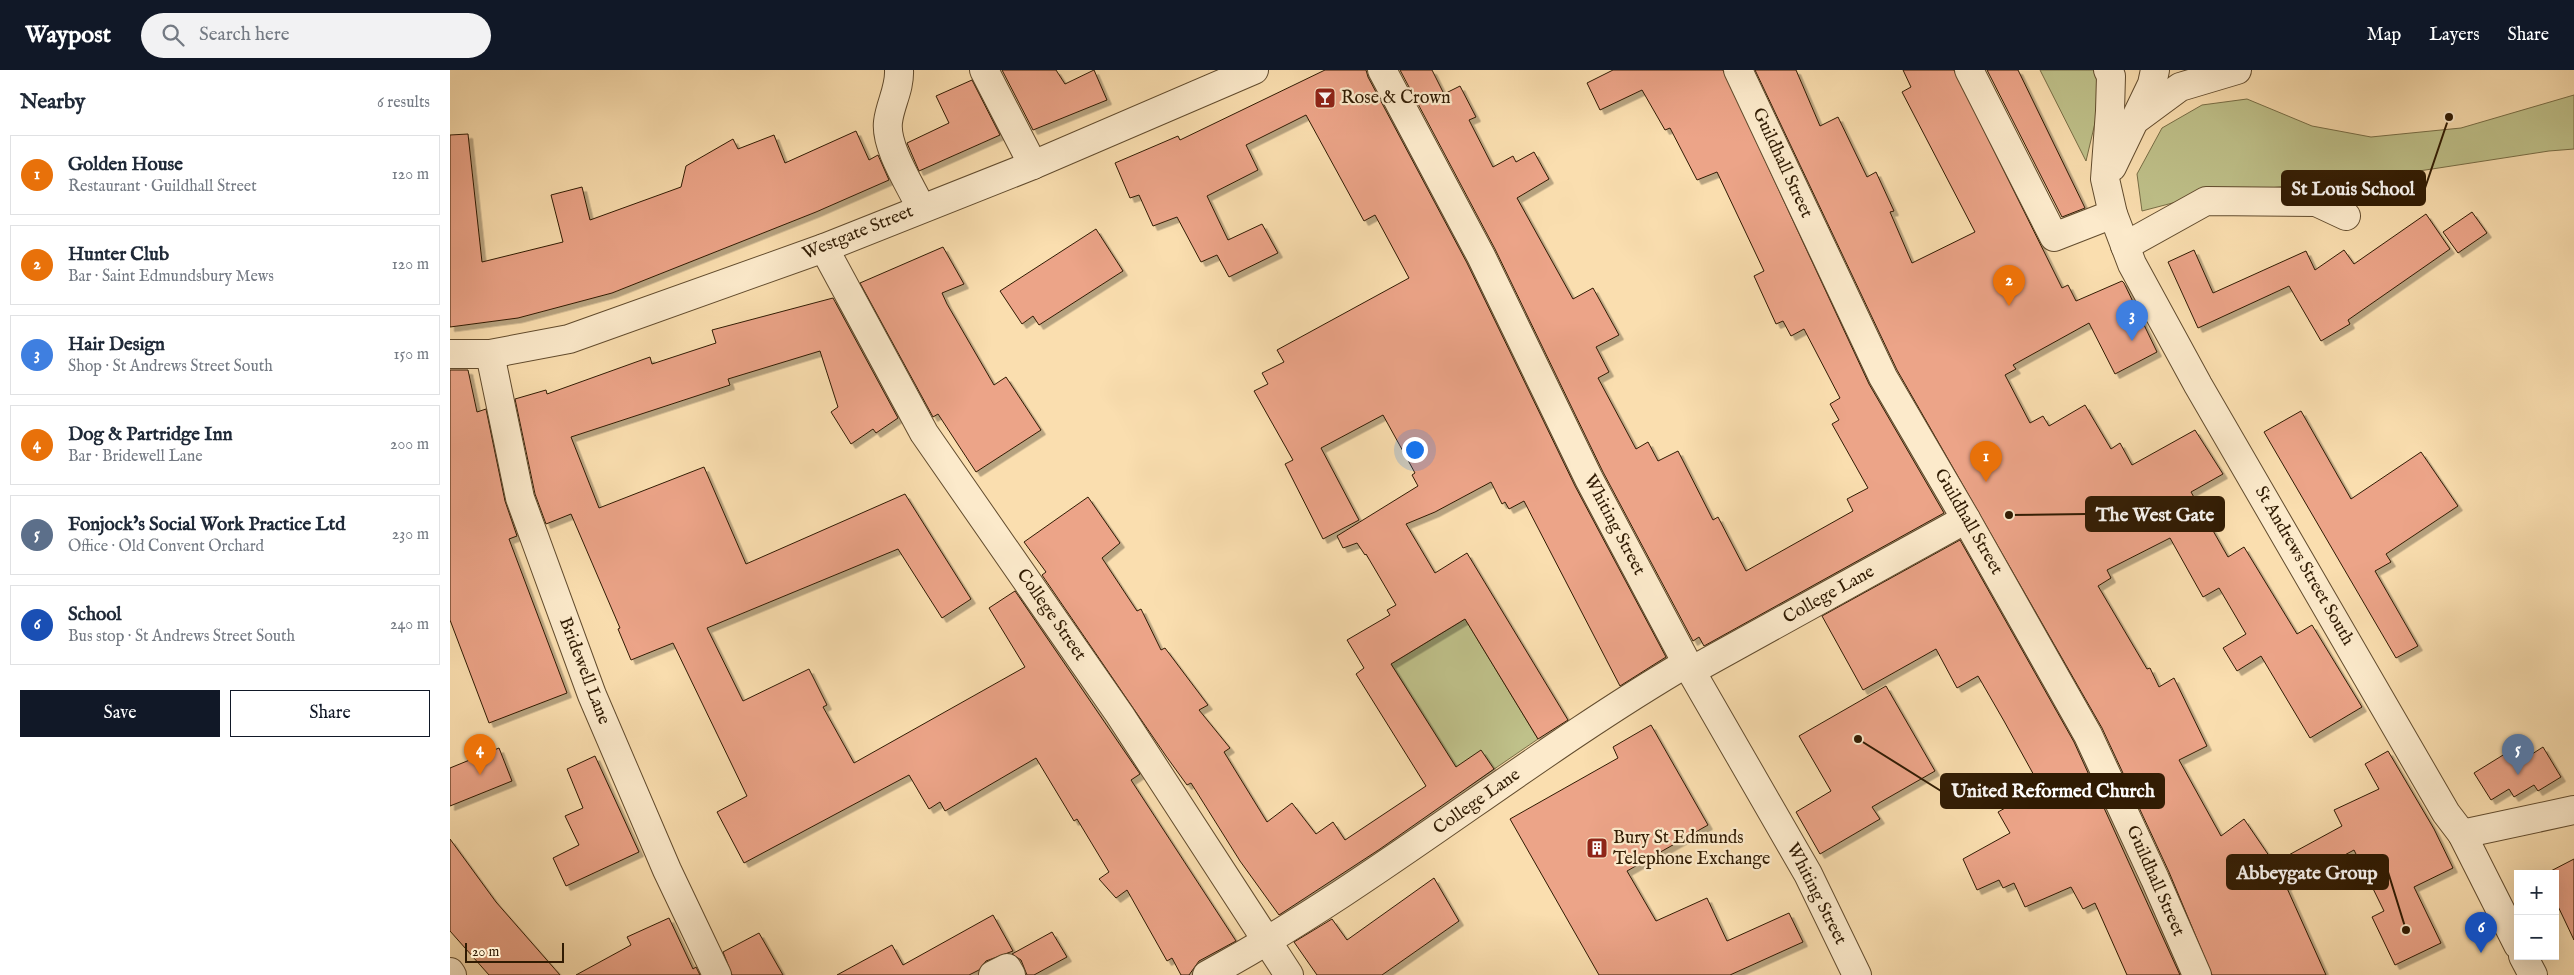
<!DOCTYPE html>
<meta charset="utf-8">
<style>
:root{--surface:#fff;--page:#f2f2f3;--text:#1f2937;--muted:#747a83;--line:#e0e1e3;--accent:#111827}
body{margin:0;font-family:"IM FELL English",serif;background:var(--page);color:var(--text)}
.controls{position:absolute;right:15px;bottom:15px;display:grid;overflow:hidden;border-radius:0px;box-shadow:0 5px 20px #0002}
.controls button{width:45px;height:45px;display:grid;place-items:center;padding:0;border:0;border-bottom:1px solid var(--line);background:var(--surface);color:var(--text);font:25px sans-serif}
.scale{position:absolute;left:15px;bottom:12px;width:99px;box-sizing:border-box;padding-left:5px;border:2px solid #301b03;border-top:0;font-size:14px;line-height:18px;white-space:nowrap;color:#301b03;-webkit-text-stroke:4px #fceacb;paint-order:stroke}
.you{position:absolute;left:964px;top:379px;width:18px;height:18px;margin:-12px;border:4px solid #fff;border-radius:50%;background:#1a73e8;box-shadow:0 0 0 8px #1a73e833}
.badge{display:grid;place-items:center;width:32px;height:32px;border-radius:50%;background:var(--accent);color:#fff;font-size:16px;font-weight:700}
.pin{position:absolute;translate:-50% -41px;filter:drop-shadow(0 1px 2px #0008)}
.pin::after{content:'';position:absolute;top:26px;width:18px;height:15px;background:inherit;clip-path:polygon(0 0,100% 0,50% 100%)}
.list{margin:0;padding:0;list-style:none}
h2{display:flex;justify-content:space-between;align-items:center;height:65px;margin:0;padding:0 20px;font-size:21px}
h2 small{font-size:16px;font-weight:400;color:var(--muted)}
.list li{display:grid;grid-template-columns:32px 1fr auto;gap:15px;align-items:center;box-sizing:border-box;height:80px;margin:0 10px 10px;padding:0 10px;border:1px solid var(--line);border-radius:0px}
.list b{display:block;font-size:19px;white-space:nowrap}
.list p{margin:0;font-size:16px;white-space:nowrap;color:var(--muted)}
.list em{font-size:16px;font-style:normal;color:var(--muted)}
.actions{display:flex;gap:10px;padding:15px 20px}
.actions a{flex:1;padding:11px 0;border:1px solid var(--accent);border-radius:0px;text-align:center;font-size:18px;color:var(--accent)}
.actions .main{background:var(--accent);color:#fff}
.icon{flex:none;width:28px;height:28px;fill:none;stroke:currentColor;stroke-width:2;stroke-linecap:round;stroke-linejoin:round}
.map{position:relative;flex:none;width:2124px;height:905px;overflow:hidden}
header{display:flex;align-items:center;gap:30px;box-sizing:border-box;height:70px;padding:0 25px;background:var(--accent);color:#fff}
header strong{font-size:24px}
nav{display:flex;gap:28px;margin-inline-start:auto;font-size:18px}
.search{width:350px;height:45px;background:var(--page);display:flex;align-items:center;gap:12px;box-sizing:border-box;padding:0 18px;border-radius:28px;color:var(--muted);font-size:19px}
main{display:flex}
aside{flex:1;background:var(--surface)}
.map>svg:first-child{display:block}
</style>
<header>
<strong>Waypost</strong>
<div class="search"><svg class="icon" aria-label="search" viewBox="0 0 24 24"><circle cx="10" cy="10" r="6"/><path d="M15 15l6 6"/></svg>Search here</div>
<nav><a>Map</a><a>Layers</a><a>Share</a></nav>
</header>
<main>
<aside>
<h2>Nearby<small>6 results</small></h2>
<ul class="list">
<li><span class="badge" style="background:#e8710a">1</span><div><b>Golden House</b><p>Restaurant · Guildhall Street</p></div><em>120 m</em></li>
<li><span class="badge" style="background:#e8710a">2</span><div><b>Hunter Club</b><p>Bar · Saint Edmundsbury Mews</p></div><em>120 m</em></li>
<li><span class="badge" style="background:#3f7fe0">3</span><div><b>Hair Design</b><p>Shop · St Andrews Street South</p></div><em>150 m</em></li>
<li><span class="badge" style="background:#e8710a">4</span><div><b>Dog &amp; Partridge Inn</b><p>Bar · Bridewell Lane</p></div><em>200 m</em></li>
<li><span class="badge" style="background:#5c6f8a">5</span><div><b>Fonjock's Social Work Practice Ltd</b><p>Office · Old Convent Orchard</p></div><em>230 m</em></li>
<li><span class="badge" style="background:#1a4fb4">6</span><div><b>School</b><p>Bus stop · St Andrews Street South</p></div><em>240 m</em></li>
</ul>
<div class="actions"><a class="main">Save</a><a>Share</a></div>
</aside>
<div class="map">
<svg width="2124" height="905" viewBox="0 0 2124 905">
<defs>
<filter id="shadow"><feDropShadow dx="4.5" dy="4.5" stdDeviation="0" flood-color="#0004"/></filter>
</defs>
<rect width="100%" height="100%" fill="#fadeaf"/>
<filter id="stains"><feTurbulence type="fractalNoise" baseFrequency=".004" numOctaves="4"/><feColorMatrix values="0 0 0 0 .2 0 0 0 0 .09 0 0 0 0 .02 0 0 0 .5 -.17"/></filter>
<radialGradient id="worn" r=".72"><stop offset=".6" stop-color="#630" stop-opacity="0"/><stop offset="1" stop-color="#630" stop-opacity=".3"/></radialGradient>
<g fill="#bfc18a" stroke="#786e46">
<path d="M1590 0H1646L1649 36 1636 91Z"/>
<path d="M2124 25V79L2099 81 1943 105 1753 125 1692 141 1687 104 1712 58 1752 35 1797 29 1862 56 1921 67 2011 58Z"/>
<path d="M1015 549 1088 669 1018 717 941 594Z"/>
</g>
<g fill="#eca488" stroke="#301b03" filter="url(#shadow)">
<path d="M552 0H606L615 14 644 0 657 30 583 60Z"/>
<path d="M875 0H916L918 7 1017 193 1125 416 1216 587 1170 616 1074 431 1059 439 1055 432 1052 434 1041 412 985 442 956 454 985 503 1017 483 1118 650 1088 669 1015 549 941 594 1006 697 1031 680 1044 699 930 779 829 845 790 791 741 713 737 715 716 686 592 505 596 502 574 472 638 427 670 473 652 488 687 541 691 539 711 580 715 578 758 635 749 640 780 678 774 682 817 752 842 733 866 764 883 752 895 770 976 716 906 604 914 598 897 570 940 545 937 540 946 535 916 484 915 485 907 473 893 478 887 466 968 416 962 405 965 403 933 345 871 378 909 450 873 469 835 394 843 390 804 321 818 314 812 303 834 292 827 280 959 208 925 145 914 151 856 45 796 75 808 100 757 126 778 170 812 154 828 183 779 207 767 185 751 192 727 147 703 156 689 125 680 128 665 93 728 66 730 70Z"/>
<path d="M950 0H982L994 24 1010 16 1026 47 1019 50 1043 97 1063 86 1066 92 1084 82 1099 109 1067 128 1123 229 1143 218 1169 265 1146 277 1159 302 1148 308 1186 379 1198 372 1208 391 1228 381 1263 450 1268 447 1296 501 1403 441 1397 429 1418 418 1382 354 1389 350 1380 334 1390 328 1354 259 1341 266 1333 251 1326 254 1304 206 1314 201 1267 102 1247 110 1220 58 1215 60 1192 20 1150 40 1137 13 1163 0H1273L1419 314 1494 443 1254 576 1249 567 1243 571 1153 402 1045 179Z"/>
<path d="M1305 0H1346L1370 56 1388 47 1417 107 1426 102 1444 141 1440 142 1462 193 1525 162 1452 22 1461 17 1453 0H1504L1612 218 1618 215 1626 231 1672 211 1674 213 1707 282 1665 304 1639 253 1563 295 1566 299 1555 305 1580 353 1593 346 1599 356 1635 335 1661 379 1670 373 1682 395 1745 360 1773 404 1741 422 1778 487 1794 477 1847 564 1862 555 1912 637 1860 668 1811 586 1787 601 1773 578 1796 564 1769 518 1753 527 1720 468 1657 500 1661 508 1648 516 1697 599 1700 598 1709 617 1724 608 1757 676 1729 690 1771 766 1794 749 1824 793 1892 756 1884 740 1929 719 1915 694 1938 681 1984 759 2003 798 1964 817 1991 873 1945 895 1922 847 1934 841 1904 780 1836 816 1876 905H1762L1719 802 1652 658 1447 300Z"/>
<path d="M1537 0H1568L1635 138 1612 147Z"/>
<path d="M522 10 550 65 469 101 457 73 499 53 486 26Z"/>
<path d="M406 61 419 90 428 85 439 110 366 142 162 223 68 248 0 257V65L18 64 32 192 113 172 101 125 132 117 140 150 231 117 236 96 283 69 288 79 324 65 335 93Z"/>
<path d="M2022 142 2037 163 2008 183 1993 162Z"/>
<path d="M1976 144 2000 179 1898 250 1900 254 1871 271 1839 216 1748 258 1718 192 1744 180 1763 223 1856 181 1865 200 1894 180 1904 194Z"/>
<path d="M646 159 673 201 589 255 583 246 572 254 550 221Z"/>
<path d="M493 177 514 214 492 223 497 234 544 315 556 307 591 360 526 402 488 344 483 347 410 213Z"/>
<path d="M383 228 448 348 426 363 423 359 401 374 381 342 388 337 370 281 278 309 280 315 121 367 149 438 254 397 296 494 455 424 521 529 492 548 448 479 257 558 293 631 359 599 377 635 373 637 404 693 575 597 539 538 565 521 690 704 681 710 786 871 749 891 739 905H731L722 888 717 891 677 820 666 828 649 809 659 802 627 749 624 751 586 688 495 741 490 732 479 739 459 705 294 793 267 742 297 726 223 573 181 590 168 559 170 558 121 444 96 454 85 424 65 329 96 320 97 324 200 287 202 294 266 273 262 260Z"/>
<path d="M0 300H18L27 342 36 339 55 431 67 466 59 469 117 623 39 653 0 550Z"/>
<path d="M1851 341 1901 429 1971 382 2008 436 1936 484 1941 492 1925 501 1968 576 1946 588 1814 362Z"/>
<path d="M1510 470 1624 672 1730 905H1677L1645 833 1633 839 1621 817 1575 837 1564 813 1553 818 1549 810 1527 820 1513 789 1560 763 1548 742 1591 718 1554 651 1528 606 1507 618 1486 579 1413 620 1372 546Z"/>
<path d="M1436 616 1485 701 1422 737 1430 749 1370 784 1346 742 1381 721 1349 666Z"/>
<path d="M1201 655 1258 755 1177 801 1206 851 1257 828 1277 871 1339 843 1353 872 1280 905H1149L1060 749 1168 688 1163 677Z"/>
<path d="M2093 677 2111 707 2088 721 2084 715 2064 727 2059 719 2041 730 2024 703 2058 682 2065 695Z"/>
<path d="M49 678 62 711 0 736V698Z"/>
<path d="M145 686 189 782 116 816 103 788 129 775 115 746 133 738 117 699Z"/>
<path d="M0 769 46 832 110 905H39L0 861Z"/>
<path d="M2124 789V870L2105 830V804H2095Z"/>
<path d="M984 808 1009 851 932 905H867L844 872 882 849 897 870Z"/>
<path d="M543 845 563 881 536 891 529 900 519 905H387L442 875 453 895Z"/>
<path d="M219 848 243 899 246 897 250 905H126L181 875 177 867Z"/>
<path d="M602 862 617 887 584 905H577L571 890 562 884Z"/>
<path d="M309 863 333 905H282L273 882Z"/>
</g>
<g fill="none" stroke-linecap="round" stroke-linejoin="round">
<g stroke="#624c2e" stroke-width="30">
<g id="minor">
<path d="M449 0C450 19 440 34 438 52 435 77 461 116 471 138"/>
<path d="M534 0 583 95"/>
<path d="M932 0 1031 186 1139 409 1241 601 1358 804 1407 905"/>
<path d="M1288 0 1433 307 1516 449 1638 665 1705 809 1747 905"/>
<path d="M1519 0 1604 167 1663 144"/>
<path d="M1658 0 1661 6 1660 41 1655 109 1663 144 1682 194 1748 315 1996 743 2012 764 2068 875"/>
<path d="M1688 48 1730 17 1787 0"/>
<path d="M1662 97 1702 14 1705 0"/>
<path d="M1675 176 1756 131 1866 132 1896 146"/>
<path d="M374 178 474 363 670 645 839 905"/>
<path d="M0 284H40L119 269 374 178 583 95 804 0"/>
<path d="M40 284 70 428 142 625 217 800 267 905"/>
<path d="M1241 601 1516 449"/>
<path d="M2012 764 2124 740"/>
<path d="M2073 886 2083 905"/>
<path d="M0 902 2 905"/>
<path d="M543 905 557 898 561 905"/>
<path d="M757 905C925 814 1072 690 1237 593"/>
</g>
</g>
<use href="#minor" stroke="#fceacb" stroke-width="28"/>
</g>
<defs>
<g id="bar-square" transform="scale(1.125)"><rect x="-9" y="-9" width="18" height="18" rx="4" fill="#8f2418" stroke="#fceacb"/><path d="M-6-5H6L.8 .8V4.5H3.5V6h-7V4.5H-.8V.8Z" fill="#fff"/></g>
<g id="building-square" transform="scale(1.125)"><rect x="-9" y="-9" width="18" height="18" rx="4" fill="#8f2418" stroke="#fceacb"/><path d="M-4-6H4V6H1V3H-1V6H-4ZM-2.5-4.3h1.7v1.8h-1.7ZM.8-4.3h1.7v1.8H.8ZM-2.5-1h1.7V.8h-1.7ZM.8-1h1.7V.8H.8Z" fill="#fff"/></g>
</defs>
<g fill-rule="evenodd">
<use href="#bar-square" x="875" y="28"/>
<use href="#building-square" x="1147" y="778"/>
</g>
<g text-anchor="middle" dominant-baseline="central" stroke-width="4.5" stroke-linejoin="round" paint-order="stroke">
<g font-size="18" fill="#301b03" stroke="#fceacb" text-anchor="start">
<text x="891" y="28">Rose &amp; Crown</text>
<text x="1163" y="768">Bury St Edmunds<tspan x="1163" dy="21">Telephone Exchange</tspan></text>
</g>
<g font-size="18" fill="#301b03" stroke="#fceacb">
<text transform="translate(1332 93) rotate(65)">Guildhall Street</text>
<text transform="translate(408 163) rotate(-22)">Westgate Street</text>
<text transform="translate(1518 452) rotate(60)">Guildhall Street</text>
<text transform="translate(1164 455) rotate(62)">Whiting Street</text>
<text transform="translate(1854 496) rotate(60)">St Andrews Street South</text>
<text transform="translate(1379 525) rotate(-29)">College Lane</text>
<text transform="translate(601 545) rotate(55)">College Street</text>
<text transform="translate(134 601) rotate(69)">Bridewell Lane</text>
<text transform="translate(1027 732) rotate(-35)">College Lane</text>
<text transform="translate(1705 811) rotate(66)">Guildhall Street</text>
<text transform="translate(1366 824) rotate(63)">Whiting Street</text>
</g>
</g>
<path fill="none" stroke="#301b03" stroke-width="2" d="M1999 47L1975 118M1559 445L1636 444M1408 669L1491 721M1956 860L1938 802"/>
<g fill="#301b03" stroke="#fceacb" stroke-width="2">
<circle cx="1999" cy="47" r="5"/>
<circle cx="1559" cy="445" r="5"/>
<circle cx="1408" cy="669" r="5"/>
<circle cx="1956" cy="860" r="5"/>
</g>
<g fill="#301b03" stroke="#301b03" stroke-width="2">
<rect x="1832" y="101" width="143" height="34" rx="5"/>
<rect x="1636" y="427" width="138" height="34" rx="5"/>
<rect x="1491" y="704" width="223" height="34" rx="5"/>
<rect x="1777" y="785" width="161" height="34" rx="5"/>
</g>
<g font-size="19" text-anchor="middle" font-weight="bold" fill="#fff">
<text x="1903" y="125">St Louis School</text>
<text x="1705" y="451">The West Gate</text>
<text x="1603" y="727">United Reformed Church</text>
<text x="1857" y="809">Abbeygate Group</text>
</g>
<rect width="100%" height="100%" filter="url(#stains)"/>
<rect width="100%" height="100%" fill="url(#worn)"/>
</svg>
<div class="controls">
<button>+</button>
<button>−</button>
</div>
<div class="scale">20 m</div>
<div class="you"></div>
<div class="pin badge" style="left:1536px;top:412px;background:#e8710a">1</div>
<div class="pin badge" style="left:1559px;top:236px;background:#e8710a">2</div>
<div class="pin badge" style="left:1682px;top:271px;background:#3f7fe0">3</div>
<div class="pin badge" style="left:30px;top:705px;background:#e8710a">4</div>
<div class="pin badge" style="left:2068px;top:705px;background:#5c6f8a">5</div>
<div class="pin badge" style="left:2031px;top:883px;background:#1a4fb4">6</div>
</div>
</main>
